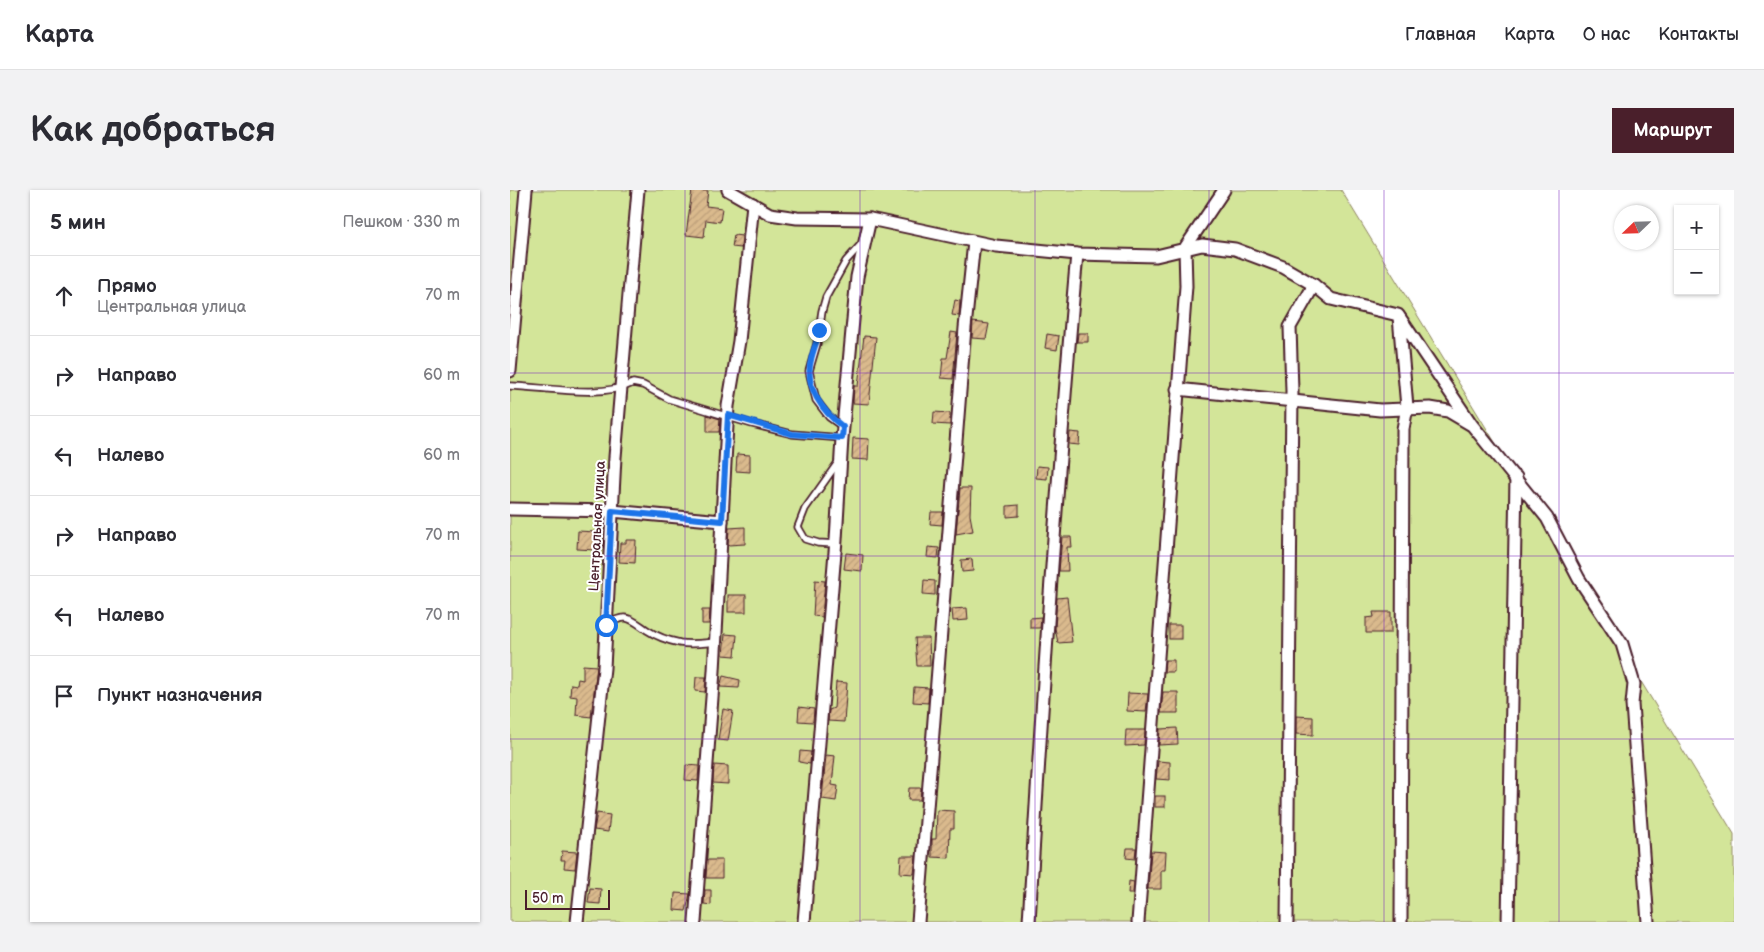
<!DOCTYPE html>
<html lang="ru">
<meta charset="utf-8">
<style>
:root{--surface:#fff;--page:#f2f2f3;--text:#2b2b33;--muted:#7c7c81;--line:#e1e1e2;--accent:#4a1f2b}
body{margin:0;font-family:"Balsamiq Sans",sans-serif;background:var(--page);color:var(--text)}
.controls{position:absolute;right:15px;top:15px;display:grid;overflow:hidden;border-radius:0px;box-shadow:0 1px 4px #0004}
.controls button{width:45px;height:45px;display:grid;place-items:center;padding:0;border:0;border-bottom:1px solid var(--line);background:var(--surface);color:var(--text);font:25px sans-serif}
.compass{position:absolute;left:1104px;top:15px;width:45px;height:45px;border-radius:50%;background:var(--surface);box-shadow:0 1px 4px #0004;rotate:247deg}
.scale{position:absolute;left:15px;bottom:12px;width:85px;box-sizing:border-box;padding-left:5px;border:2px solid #4a1f2b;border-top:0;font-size:14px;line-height:18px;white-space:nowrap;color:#4a1f2b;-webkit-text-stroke:4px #fff;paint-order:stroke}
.stop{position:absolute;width:15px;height:15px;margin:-11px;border:4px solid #1a73e8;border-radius:50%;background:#fff}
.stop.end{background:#1a73e8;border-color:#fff;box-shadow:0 1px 5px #0008}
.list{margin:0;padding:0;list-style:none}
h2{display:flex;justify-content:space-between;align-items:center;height:65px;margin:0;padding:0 20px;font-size:21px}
h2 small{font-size:16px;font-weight:400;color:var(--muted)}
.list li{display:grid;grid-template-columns:32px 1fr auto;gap:15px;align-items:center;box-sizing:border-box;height:80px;padding:0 20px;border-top:1px solid var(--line)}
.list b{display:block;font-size:19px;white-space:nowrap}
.list p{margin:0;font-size:16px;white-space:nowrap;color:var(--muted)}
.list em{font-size:16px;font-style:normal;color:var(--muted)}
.icon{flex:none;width:28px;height:28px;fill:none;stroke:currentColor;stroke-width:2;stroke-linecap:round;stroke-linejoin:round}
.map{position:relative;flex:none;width:1224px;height:732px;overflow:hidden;border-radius:0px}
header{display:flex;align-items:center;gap:30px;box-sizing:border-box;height:70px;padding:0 25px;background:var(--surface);border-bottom:1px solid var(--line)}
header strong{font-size:24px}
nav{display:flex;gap:28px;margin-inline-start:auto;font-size:18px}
.intro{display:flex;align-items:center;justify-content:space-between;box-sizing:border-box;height:120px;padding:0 30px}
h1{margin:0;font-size:35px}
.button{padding:12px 22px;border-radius:0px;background:var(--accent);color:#fff;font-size:18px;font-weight:700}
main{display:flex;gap:30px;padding:0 30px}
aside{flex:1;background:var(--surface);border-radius:0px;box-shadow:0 1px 4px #0004}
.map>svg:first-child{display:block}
</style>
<header>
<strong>Карта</strong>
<nav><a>Главная</a><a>Карта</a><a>О нас</a><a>Контакты</a></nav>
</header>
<div class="intro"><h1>Как добраться</h1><a class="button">Маршрут</a></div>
<main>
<aside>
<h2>5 мин<small>Пешком · 330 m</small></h2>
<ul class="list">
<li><svg class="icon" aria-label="ahead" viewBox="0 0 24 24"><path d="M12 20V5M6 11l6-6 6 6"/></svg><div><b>Прямо</b><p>Центральная улица</p></div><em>70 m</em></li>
<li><svg class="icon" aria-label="right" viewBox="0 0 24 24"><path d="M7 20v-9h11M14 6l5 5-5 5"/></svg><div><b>Направо</b></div><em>60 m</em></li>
<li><svg class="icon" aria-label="left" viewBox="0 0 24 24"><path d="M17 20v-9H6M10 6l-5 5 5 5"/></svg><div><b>Налево</b></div><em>60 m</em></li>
<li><svg class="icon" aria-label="right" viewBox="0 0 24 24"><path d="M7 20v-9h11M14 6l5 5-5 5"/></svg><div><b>Направо</b></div><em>70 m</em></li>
<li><svg class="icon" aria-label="left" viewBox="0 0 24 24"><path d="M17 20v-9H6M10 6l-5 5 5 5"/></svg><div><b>Налево</b></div><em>70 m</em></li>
<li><svg class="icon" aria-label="arrive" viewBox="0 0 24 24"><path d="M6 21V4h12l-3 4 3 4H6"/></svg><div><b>Пункт назначения</b></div></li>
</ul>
</aside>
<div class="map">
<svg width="1224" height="732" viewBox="0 0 1224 732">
<defs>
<pattern id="building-hatch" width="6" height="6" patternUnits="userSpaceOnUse" patternTransform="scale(1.25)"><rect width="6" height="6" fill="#daba8d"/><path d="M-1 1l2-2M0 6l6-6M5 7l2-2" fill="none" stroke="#bd9f7a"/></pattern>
</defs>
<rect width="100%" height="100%" fill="#fff"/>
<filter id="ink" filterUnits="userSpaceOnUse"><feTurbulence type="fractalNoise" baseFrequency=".02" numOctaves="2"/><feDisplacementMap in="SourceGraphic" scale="10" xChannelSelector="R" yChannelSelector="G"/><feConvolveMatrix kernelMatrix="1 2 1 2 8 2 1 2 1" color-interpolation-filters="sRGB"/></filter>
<g filter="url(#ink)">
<path fill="#d3e599" stroke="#8e8262" d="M0 0H831L1224 644V732H0Z"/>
<g fill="url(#building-hatch)" stroke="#4a1f2b">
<path d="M182 0 198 1 196 16 212 18 210 32 196 30 194 47 176 45Z"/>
<path d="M224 45 232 46 231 58 222 57Z"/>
<path d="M445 110 450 111 449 126 442 125Z"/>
<path d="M463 132 479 134 476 149 462 148Z"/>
<path d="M441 142 447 143 443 189 431 188 433 168H437Z"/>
<path d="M568 143H578V152H567Z"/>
<path d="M537 144 549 146 547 160 535 158Z"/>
<path d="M354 146 366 147 359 214 343 213 344 196H348Z"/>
<path d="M424 222 440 223V235L423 234Z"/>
<path d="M197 225 210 229 209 242H197Z"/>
<path d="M560 242 570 243 569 255 559 254Z"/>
<path d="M343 248 359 249 358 270 342 269Z"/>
<path d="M227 264 240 265V282L226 281Z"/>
<path d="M527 276 538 277 537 289 526 288Z"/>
<path d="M450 298H461L460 325 463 341 446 344Z"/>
<path d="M509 315V326L497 327V316Z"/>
<path d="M421 322H433L432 335 420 334Z"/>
<path d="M235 337V354L218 355 219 338Z"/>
<path d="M68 341 86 342 85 360 67 359Z"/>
<path d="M552 347H561L562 357H557L558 381H549Z"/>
<path d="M116 350H126L125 373 109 372 110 353H116Z"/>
<path d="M418 357 429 358 428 368 417 367Z"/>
<path d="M336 363 353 365 352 381 334 379Z"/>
<path d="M462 369 463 381 452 382 451 370Z"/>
<path d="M305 390 315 391 312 427 303 426Z"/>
<path d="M414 390 425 391V405L413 404Z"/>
<rect x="218" y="405" width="18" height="17"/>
<path d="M557 407 562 452 548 453 545 438 547 408Z"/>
<path d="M457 418 458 430 443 431 442 419Z"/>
<path d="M192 420H200L199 434H192Z"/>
<path d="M863 422H881V443H856V428L864 427Z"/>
<path d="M531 427 530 438H520V428Z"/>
<rect x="659" y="435" width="12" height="14"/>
<path d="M215 444 227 445 225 466 213 465Z"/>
<path d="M405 448H419L420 476H407Z"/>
<path d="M655 470H664V482H654Z"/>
<path d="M73 475 87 476 81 527 66 525 67 507 60 506 61 494 67 495 68 489 73 490Z"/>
<path d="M213 486 230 490 229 498 210 497Z"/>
<path d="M186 487H196L195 502 185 501Z"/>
<path d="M326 492 337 493 334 532 318 531 319 520 324 518Z"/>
<path d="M404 497 419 498 418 513 403 512Z"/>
<path d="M653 502H668V523H651Z"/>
<path d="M618 503 638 504 636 522 617 521Z"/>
<path d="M289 517 304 519 303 532 288 531Z"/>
<path d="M213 519 223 521 218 551 208 550Z"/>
<path d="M786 526 803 527V545L786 544Z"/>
<path d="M667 538 668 554 649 555 650 539Z"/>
<path d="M616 540H635L634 555 615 556Z"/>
<path d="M290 561 301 562 300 574 289 572Z"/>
<path d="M316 565 325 566 322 595 328 596 326 611 312 609Z"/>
<path d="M648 571 660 572V590L646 589Z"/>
<path d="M176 575 189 576 188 591 175 590Z"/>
<path d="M204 575 218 576V594L203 593Z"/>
<path d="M399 598H411L410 610H398Z"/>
<rect x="645" y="606" width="10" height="11"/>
<path d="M427 620 444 621V639H440L439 668 422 667V649H426Z"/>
<path d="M87 623 100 625 98 642 84 640Z"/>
<path d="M617 658H626L625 669 616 668Z"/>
<path d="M52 661 67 662 65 679 54 678 55 670H51Z"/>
<path d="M641 661 656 662 655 680H651V699H638Z"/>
<path d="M391 666H406L404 684 390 683Z"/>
<path d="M197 670H212V688H196Z"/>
<path d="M619 691 624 692 623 703H618Z"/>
<path d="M80 698 91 699 90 714 78 713Z"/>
<path d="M195 700H201V715L194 714Z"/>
<path d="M165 703 180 704 176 721 164 720Z"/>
</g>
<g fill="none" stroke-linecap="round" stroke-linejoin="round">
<g stroke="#4a1f2b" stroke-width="9">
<g id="service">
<path d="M0 196C36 197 91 209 123 193L133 195 159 209 242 234 282 244 332 248"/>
<path d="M333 237 319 227 306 210 299 181 307 154 312 121 316 107 336 71 354 51"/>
<path d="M326 354 308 353 295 349 288 337 295 319 329 271"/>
<path d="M97 435C116 422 121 429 137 440 146 446 160 451 170 453 182 455 194 453 206 452"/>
</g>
</g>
<g stroke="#4a1f2b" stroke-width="15">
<g id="minor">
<path d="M218 0 260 24 287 28 360 29 486 56 567 64 646 66 692 55 725 59 773 77 804 95"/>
<path d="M889 127 897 217 893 239 891 732"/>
<path d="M0 181 16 0"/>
<path d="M667 199 870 220 920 218 938 221 960 234"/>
<path d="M0 319 102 321 212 331"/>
<path d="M67 732 94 478 105 267 128 0"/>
<path d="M185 732 204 481 218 216 229 151 243 14"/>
<path d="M294 732 326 350 332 248 347 87 360 29"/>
<path d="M408 732 455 138 464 52"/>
<path d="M519 732C532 509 547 286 567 64"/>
<path d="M628 732 676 96 675 58 714 0"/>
<path d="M777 732 782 201 780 137 804 95 821 109 888 125 962 235 1037 328 1069 389 1112 454 1124 494 1122 514 1138 732"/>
<path d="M998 732 1006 287"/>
</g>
</g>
<use href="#service" stroke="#fff" stroke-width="5.5"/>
<use href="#minor" stroke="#fff" stroke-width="11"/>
</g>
</g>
<g fill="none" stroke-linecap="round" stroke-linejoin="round" filter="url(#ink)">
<path stroke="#1a73e8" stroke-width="6" d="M96 435 102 321 212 331 218 225 282 244 332 248 333 237C313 222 294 197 301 170 303 159 308 151 309 140"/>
</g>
<path fill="none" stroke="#7b2cbf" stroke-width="1" stroke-opacity="0.55" d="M175 0V732M350 0V732M525 0V732M699 0V732M874 0V732M1049 0V732M0 183H1224M0 366H1224M0 549H1224"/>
<g text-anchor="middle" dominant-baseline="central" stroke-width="4" stroke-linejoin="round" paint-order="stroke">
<g font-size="14" fill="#4a1f2b" stroke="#fff">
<text transform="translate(87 336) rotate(-87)">Центральная улица</text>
</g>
</g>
</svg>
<div class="controls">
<button>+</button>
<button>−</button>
</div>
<svg class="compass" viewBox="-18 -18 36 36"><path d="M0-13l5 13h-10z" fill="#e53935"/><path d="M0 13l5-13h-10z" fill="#7c7c81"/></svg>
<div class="scale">50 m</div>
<div class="stop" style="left:96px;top:435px"></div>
<div class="stop end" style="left:309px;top:140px"></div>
</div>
</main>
